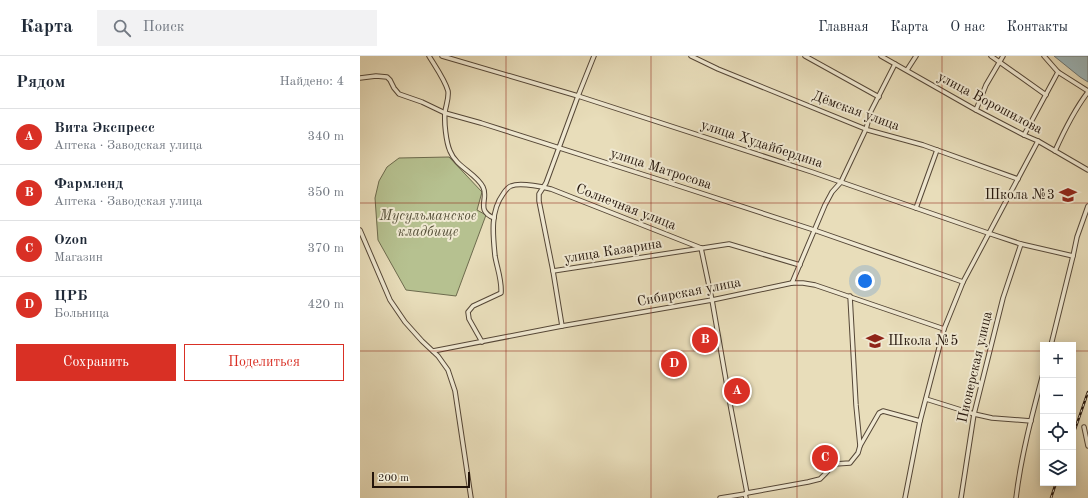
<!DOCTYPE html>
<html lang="ru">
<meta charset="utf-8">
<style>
:root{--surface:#fff;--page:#f2f2f3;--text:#1f2937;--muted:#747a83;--line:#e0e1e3;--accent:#d93025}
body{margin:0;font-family:"Old Standard TT",serif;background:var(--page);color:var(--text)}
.controls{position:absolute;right:12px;bottom:12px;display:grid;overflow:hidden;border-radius:0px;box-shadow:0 2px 10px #0003}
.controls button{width:36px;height:36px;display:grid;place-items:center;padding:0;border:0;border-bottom:1px solid var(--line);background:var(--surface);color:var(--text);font:20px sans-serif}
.scale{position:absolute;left:12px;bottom:10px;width:98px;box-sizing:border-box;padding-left:4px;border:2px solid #24150b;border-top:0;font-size:11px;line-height:14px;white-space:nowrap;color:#24150b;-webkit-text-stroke:3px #f0e9d2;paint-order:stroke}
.you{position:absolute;left:505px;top:225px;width:14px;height:14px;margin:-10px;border:3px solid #fff;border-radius:50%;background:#1a73e8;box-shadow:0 0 0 6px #1a73e833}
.badge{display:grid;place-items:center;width:26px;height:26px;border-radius:50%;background:var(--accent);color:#fff;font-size:13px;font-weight:700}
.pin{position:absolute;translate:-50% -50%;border:2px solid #fff;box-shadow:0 1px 4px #0006}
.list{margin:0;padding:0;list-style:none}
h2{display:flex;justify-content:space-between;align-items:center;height:52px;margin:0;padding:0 16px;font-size:17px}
h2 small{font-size:13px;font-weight:400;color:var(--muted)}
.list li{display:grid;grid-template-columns:26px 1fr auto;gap:12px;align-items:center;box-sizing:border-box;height:56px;padding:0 16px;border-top:1px solid var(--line)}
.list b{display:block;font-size:15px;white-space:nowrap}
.list p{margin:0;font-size:13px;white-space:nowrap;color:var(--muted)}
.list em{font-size:13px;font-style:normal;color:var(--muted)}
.actions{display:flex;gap:8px;padding:12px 16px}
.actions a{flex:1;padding:9px 0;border:1px solid var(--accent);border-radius:0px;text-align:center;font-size:14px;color:var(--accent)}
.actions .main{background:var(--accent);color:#fff}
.icon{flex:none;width:22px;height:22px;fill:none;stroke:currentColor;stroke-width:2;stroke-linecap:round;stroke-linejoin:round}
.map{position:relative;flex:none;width:728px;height:442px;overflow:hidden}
header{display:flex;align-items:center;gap:24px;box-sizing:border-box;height:56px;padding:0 20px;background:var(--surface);border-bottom:1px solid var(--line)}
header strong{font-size:19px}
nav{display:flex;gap:22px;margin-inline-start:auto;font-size:14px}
.search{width:280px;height:36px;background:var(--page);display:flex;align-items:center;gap:10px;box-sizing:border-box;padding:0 14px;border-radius:0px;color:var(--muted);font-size:15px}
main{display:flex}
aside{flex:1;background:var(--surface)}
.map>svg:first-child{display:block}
</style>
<header>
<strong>Карта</strong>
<div class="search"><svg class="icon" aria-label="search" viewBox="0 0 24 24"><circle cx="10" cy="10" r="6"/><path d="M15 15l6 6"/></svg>Поиск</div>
<nav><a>Главная</a><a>Карта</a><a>О нас</a><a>Контакты</a></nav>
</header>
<main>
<aside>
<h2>Рядом<small>Найдено: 4</small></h2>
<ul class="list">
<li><span class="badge">A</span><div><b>Вита Экспресс</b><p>Аптека · Заводская улица</p></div><em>340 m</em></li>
<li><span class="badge">B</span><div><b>Фармленд</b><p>Аптека · Заводская улица</p></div><em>350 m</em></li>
<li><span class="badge">C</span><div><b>Ozon</b><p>Магазин</p></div><em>370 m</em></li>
<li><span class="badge">D</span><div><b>ЦРБ</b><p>Больница</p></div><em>420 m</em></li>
</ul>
<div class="actions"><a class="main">Сохранить</a><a>Поделиться</a></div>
</aside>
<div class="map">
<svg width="728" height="442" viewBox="0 0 728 442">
<rect width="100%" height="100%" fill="#e8ddba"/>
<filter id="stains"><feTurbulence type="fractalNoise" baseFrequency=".005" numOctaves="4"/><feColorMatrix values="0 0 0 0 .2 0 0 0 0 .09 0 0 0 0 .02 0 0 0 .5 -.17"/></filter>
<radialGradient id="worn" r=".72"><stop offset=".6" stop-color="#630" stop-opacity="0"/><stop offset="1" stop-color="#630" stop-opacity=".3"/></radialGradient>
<path fill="#b6c190" stroke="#6d6b4e" d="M89 101 122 136 117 154 126 159 96 240 46 234 18 184 15 142 19 125 27 111 39 102Z"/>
<path fill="#9db8bc" stroke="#6d7775" d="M694 0H728V26L720 21Z"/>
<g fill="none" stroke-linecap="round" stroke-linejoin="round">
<g stroke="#554737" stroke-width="5.5">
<g id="minor">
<path d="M69 0C75 10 85 24 88 35 89 42 86 49 85 56 84 66 86 86 90 95 96 111 116 117 123 131 129 143 115 154 134 162"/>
<path d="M82 0 218 40 452 116 628 177 661 188 713 200"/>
<path d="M331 0 358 13 508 74 563 89 658 123"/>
<path d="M445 0 519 41"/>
<path d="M521 0 616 54 664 79 678 85 728 114"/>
<path d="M631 0 686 39"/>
<path d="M684 0 698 16 728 35"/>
<path d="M547 14 556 0"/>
<path d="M0 22 16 20 27 21 30 24 34 32 39 38 62 46 85 57 121 67 313 128 454 174 603 226"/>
<path d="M616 54 626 29 643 0"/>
<path d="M664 79 698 16"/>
<path d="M695 95C704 75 715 53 728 36"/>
<path d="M556 152 577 94"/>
<path d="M0 174 30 244 45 266 62 285 78 300 88 314 95 335 111 442"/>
<path d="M341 192 352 244 371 353 387 437 385 438 386 442"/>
<path d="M193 215 369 188 440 209"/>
<path d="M432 227 465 149 472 136 481 126 506 73 511 55 535 8"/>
<path d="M202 270 193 215 179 145V138L186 127 218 40 234 0"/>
<path d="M122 286 109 263 108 256 113 250 141 237C142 224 137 212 135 200 133 179 130 156 143 138 145 135 148 131 151 130 161 126 182 131 191 133L341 192"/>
<path d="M691 289 713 200 717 181 728 150"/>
<path d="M73 295 202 270 352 244 432 227H443L455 229 584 273"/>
<path d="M566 343 614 358 632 362 671 365"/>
<path d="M724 371 728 390"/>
<path d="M500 390 519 357 523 355 560 365"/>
<path d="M387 437 448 426 460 423 466 417 473 409 475 408 490 407 498 397 500 390 496 349 490 240"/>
<path d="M360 442 385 438"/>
<path d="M545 442 560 365 584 273 603 226 678 85"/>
<path d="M601 442 614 358 643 242 661 188"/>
<path d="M656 442C661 400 672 359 683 318"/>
</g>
</g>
<use href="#minor" stroke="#f0e9d2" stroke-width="3.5"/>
<g stroke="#24150b" stroke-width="2.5">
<g id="rail">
<path d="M713 379 728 336"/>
<path d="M691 442 696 427"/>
</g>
</g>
<use href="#rail" stroke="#f0e9d2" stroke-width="1" stroke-dasharray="3" stroke-linecap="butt"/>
</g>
<path fill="none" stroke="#8f2418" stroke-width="1" stroke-opacity="0.55" d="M146 0V442M291 0V442M437 0V442M582 0V442M0 147H728M0 295H683M713 295H728"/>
<defs>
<g id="school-bare" transform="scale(1.38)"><path d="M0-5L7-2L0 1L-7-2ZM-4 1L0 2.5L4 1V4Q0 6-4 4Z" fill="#8f2418" stroke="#f0e9d2" stroke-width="2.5" paint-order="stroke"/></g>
</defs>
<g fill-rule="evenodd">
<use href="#school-bare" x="708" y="139"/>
<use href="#school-bare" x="515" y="285"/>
</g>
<g text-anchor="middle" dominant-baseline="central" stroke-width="4" stroke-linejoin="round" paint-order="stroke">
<g font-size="14" fill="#24150b" stroke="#f0e9d2">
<text transform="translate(630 47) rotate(28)">улица Ворошилова</text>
<text transform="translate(496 55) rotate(20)">Дёмская улица</text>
<text transform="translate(402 88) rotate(18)">улица Худайбердина</text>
<text transform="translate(301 113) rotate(18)">улица Матросова</text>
<text transform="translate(266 151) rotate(21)">Солнечная улица</text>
<text transform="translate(253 195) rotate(-9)">улица Казарина</text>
<text transform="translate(329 236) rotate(-11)">Сибирская улица</text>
<text transform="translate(615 311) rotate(-77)">Пионерская улица</text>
</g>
<g font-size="14" fill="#24150b" stroke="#f0e9d2" text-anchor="end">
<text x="695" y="139">Школа №3</text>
<text x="528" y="285" text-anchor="start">Школа №5</text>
</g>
<g font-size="14" font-style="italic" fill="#57513a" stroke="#f0e9d2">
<text x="68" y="160">Мусульманское<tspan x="68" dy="16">кладбище</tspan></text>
</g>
</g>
<rect width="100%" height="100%" filter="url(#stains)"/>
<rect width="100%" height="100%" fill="url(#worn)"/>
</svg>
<div class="controls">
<button>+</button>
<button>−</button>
<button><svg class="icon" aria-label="locate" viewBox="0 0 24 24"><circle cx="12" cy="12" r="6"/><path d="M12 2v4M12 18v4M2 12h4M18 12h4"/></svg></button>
<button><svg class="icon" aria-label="layers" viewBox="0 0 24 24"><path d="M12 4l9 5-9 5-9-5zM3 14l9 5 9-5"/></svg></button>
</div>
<div class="scale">200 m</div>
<div class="you"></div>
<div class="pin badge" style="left:377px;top:335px">A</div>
<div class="pin badge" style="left:345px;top:284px">B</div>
<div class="pin badge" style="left:465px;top:402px">C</div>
<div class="pin badge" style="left:314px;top:308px">D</div>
</div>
</main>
